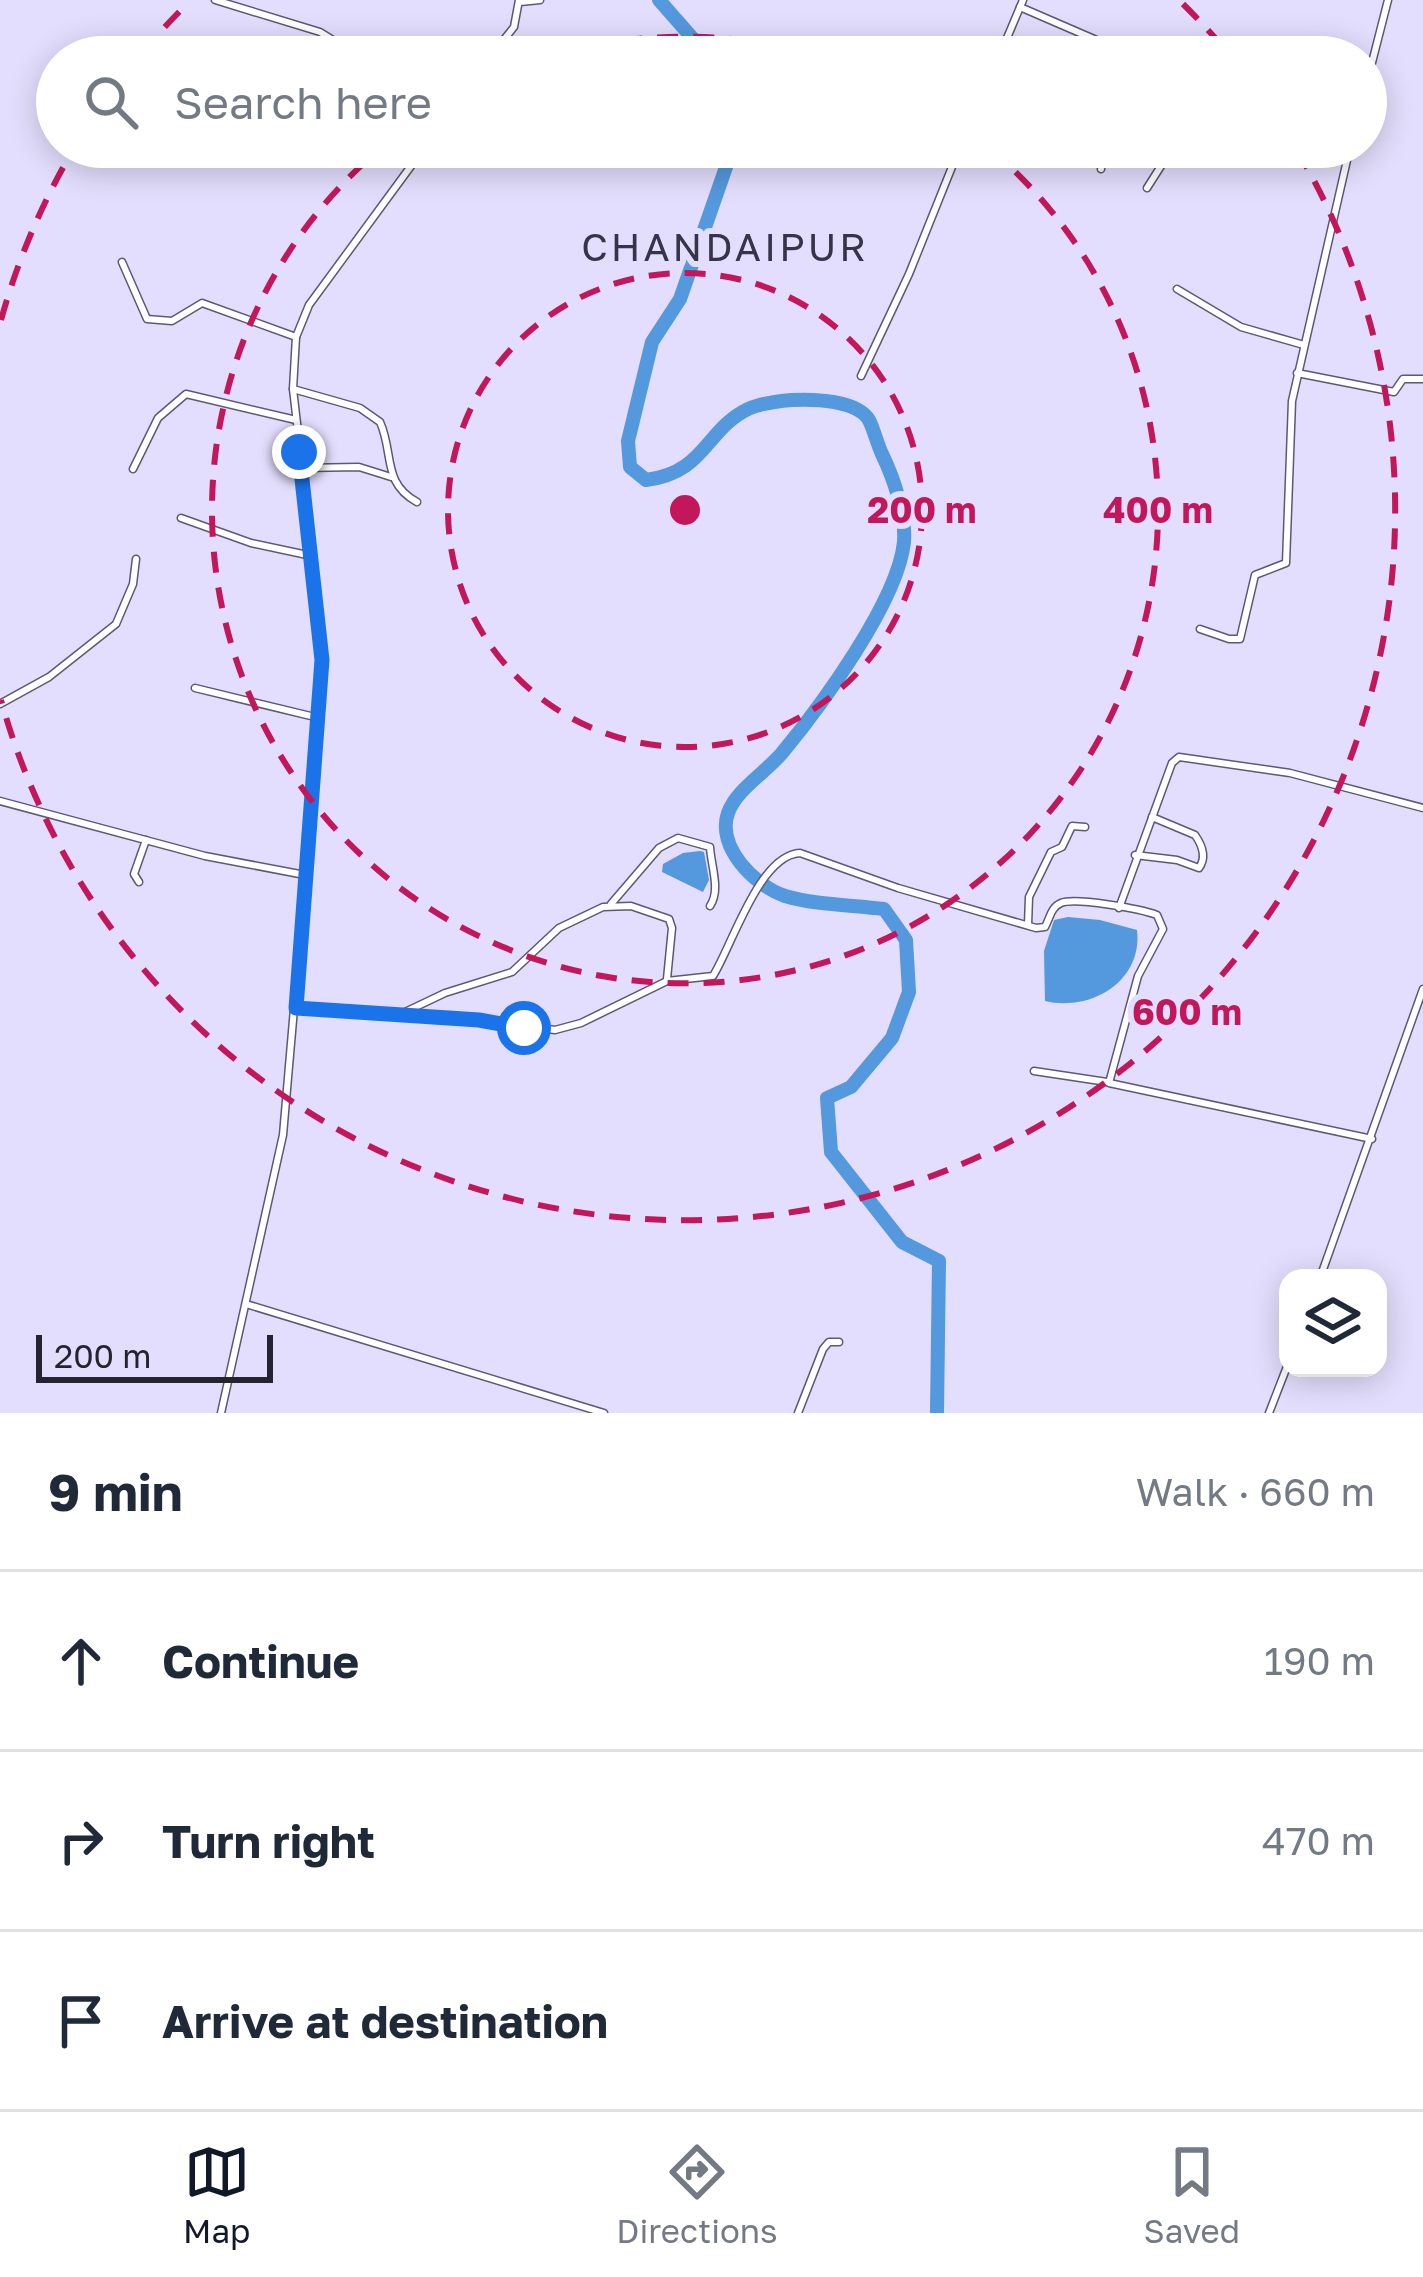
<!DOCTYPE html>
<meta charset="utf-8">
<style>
:root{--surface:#fff;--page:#f6f6f7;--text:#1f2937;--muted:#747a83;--line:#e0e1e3;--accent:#111827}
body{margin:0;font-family:"Golos Text",sans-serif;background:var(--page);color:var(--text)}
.controls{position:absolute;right:36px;bottom:36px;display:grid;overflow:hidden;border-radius:24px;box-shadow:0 6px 30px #0003}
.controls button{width:108px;height:108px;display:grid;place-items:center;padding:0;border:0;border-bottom:3px solid var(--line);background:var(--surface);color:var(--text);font:60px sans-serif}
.scale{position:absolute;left:36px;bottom:30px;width:237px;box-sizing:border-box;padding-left:12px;border:6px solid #25232e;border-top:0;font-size:33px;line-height:42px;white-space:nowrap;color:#25232e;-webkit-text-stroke:9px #e3defd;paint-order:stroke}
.stop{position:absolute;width:36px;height:36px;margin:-27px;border:9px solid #1a73e8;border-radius:50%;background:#fff}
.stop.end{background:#1a73e8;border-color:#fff;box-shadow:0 3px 12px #0008}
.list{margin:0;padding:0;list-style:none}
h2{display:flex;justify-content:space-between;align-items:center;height:156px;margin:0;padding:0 48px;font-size:51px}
h2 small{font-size:39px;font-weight:400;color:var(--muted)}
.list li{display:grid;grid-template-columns:78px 1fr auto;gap:36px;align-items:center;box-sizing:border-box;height:180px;padding:0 48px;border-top:3px solid var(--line)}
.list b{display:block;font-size:45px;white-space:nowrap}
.list em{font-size:39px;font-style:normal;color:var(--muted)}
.icon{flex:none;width:66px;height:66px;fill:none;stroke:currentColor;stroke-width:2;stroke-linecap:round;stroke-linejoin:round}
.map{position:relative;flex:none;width:1423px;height:1413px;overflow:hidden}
.search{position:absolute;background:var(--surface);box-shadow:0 6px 30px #0003;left:36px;right:36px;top:36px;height:132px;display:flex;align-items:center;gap:30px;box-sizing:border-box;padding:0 42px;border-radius:66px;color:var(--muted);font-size:45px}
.sheet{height:696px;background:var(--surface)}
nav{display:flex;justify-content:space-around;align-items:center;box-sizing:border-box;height:168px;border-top:3px solid var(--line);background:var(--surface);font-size:33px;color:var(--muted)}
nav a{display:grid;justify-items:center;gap:6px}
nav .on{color:var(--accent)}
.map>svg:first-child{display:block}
</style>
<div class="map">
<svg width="1423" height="1413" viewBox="0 0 1423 1413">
<rect width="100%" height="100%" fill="#e3defd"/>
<g fill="#5498dd">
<path d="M700 851 704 852 709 880 703 892 662 872 663 864 683 853Z"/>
<path d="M1068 917 1100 920 1137 930C1143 981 1091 1012 1045 1001L1044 951 1054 920Z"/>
</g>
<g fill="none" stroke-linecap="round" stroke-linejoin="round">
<g stroke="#5498dd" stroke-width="14">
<path d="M659 0 709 57"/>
<path d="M733 147 680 299 652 342 628 441 630 467 646 480C705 473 705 430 748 409 759 404 780 401 792 400 814 399 857 400 869 420 874 430 877 443 882 454 894 479 906 514 904 542 898 601 821 706 782 753 765 773 736 790 728 813 716 847 755 886 785 896 815 905 853 905 884 909L906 940 909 992 892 1038 851 1087 827 1098 831 1152 902 1242 939 1261 937 1413"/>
</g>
<g stroke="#5d5873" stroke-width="9">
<g id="street">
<path d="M215 0 320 32 349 50 370 57"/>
<path d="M520 2 540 0"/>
<path d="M1020 7 1131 55 1150 52"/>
<path d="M490 57 514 27 519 0"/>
<path d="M999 57 1023 0"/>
<path d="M1366 86 1388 0"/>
<path d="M1136 147 1162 156 1161 166 1147 188"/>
<path d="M1101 169 1104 147"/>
<path d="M122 262 147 319 172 321 202 303 296 337"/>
<path d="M1177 289 1241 327 1304 345"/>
<path d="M1297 373 1394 392 1403 379H1423"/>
<path d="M861 376 909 274 960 147"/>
<path d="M293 389 360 408 380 422C394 453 382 483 417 502"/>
<path d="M301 468 359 467 391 477"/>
<path d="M133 469 158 418 186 394 296 420"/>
<path d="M181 518 251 543 312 556"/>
<path d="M1200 629 1229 639H1240L1255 575 1286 563 1292 401 1350 147"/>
<path d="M195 688 319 718"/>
<path d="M0 704 49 677 116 624 133 584 136 559"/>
<path d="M0 801 205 856 305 875"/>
<path d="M1135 855 1177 860 1199 868C1207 857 1202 845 1195 835L1152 817"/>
<path d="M139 882 134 874 146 840"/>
<path d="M611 904 659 848 678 838 710 847C711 866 721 890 710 906"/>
<path d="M1119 908 1172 763 1179 757 1290 773 1423 808"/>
<path d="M1028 925 1029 897 1051 852 1062 847 1072 826 1085 827"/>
<path d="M295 1008 479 1020 555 1030 581 1023 667 981 713 976C732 946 759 855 800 853L898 888 1036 928 1045 927C1050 918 1051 907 1061 903 1075 897 1141 909 1157 915L1163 929 1138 976 1109 1083 1372 1139"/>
<path d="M403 1013 445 993 512 972 559 928 603 907 631 906 669 919 672 928 667 979"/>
<path d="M1034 1071 1107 1082"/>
<path d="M1320 1278 1423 989"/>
<path d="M246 1304 604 1413"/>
<path d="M221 1413 283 1135 322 687 321 629 293 389 296 337 309 305 425 147"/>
<path d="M798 1413 823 1349 829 1342H839"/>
<path d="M1269 1413 1288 1364"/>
</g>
</g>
<use href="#street" stroke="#fff" stroke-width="6"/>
</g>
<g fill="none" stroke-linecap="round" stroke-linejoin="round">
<path stroke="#1a73e8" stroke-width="15" d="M299 452 322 660 296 1008 479 1020 524 1028"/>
</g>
<g fill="none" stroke="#c2185b" stroke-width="6" stroke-dasharray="21 15">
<circle cx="685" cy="510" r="237"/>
<path d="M551 56A473 473 0 0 1 819 56M989 148A473 473 0 1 1 381 148"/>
<path d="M1 320A710 710 0 0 1 73 150M141 54A710 710 0 0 1 187 4M1183 4A710 710 0 0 1 1229 54M1297 150A710 710 0 1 1 1 700"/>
</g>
<g text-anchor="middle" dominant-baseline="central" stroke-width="12" stroke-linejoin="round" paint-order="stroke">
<g font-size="39" letter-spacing="3" fill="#37334b" stroke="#e3defd">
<text x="725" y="246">CHANDAIPUR</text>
</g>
</g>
<circle cx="685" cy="510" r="18" fill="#c2185b" stroke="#e3defd" stroke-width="6"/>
<g font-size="36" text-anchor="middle" font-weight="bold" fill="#c2185b" stroke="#e3defd" stroke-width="12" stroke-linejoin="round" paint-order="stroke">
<text x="922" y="523">200 m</text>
<text x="1158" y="523">400 m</text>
<text x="1187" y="1025">600 m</text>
</g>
</svg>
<div class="controls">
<button><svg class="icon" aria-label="layers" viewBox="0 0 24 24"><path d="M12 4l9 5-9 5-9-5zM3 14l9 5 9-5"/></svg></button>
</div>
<div class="scale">200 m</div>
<div class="stop" style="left:524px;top:1028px"></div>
<div class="stop end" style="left:299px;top:452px"></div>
<div class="search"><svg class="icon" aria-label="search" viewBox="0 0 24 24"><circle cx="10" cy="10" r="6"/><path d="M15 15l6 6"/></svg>Search here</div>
</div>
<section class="sheet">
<h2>9 min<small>Walk · 660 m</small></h2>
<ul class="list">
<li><svg class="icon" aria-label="ahead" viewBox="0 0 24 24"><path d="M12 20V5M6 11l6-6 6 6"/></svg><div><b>Continue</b></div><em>190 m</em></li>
<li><svg class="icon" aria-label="right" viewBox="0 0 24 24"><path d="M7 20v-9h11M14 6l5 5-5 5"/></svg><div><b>Turn right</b></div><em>470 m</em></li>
<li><svg class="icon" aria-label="arrive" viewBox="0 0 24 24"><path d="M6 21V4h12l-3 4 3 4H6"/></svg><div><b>Arrive at destination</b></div></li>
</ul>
</section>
<nav>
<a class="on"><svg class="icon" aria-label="map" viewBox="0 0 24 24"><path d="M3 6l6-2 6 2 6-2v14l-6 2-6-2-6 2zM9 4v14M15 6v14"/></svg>Map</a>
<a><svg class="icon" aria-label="directions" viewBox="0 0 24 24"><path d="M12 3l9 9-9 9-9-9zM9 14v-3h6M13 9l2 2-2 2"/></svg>Directions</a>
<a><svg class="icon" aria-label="saved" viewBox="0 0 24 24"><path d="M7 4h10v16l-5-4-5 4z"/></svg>Saved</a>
</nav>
